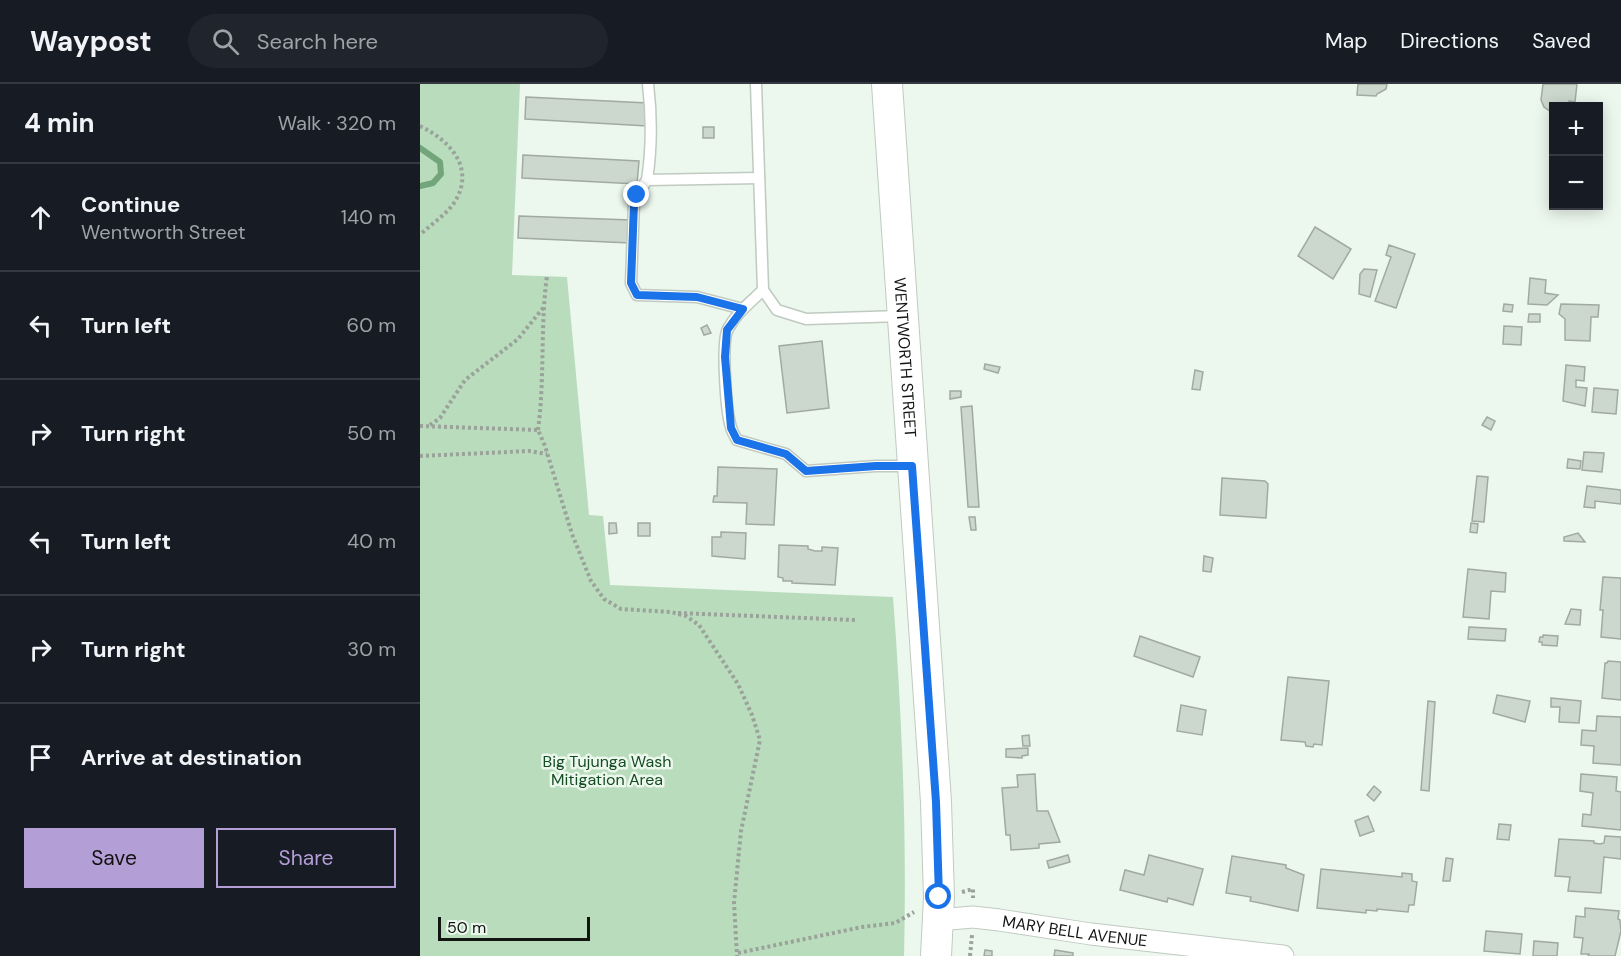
<!DOCTYPE html>
<meta charset="utf-8">
<style>
:root{--surface:#171b24;--page:#20242c;--text:#f1f3f6;--muted:#9ea1a6;--line:#363941;--accent:#b49ed6}
body{margin:0;font-family:"DM Sans",sans-serif;background:var(--page);color:var(--text)}
.controls{position:absolute;right:18px;top:18px;display:grid;overflow:hidden;border-radius:0px;box-shadow:0 3px 15px #0003}
.controls button{width:54px;height:54px;display:grid;place-items:center;padding:0;border:0;border-bottom:2px solid var(--line);background:var(--surface);color:var(--text);font:30px sans-serif}
.scale{position:absolute;left:18px;bottom:15px;width:152px;box-sizing:border-box;padding-left:6px;border:3px solid #121512;border-top:0;font-size:16px;line-height:21px;white-space:nowrap;color:#121512;-webkit-text-stroke:4px #ecf7ed;paint-order:stroke}
.stop{position:absolute;width:18px;height:18px;margin:-14px;border:4px solid #1a73e8;border-radius:50%;background:#fff}
.stop.end{background:#1a73e8;border-color:#fff;box-shadow:0 2px 6px #0008}
.list{margin:0;padding:0;list-style:none}
h2{display:flex;justify-content:space-between;align-items:center;height:78px;margin:0;padding:0 24px;font-size:26px}
h2 small{font-size:20px;font-weight:400;color:var(--muted)}
.list li{display:grid;grid-template-columns:39px 1fr auto;gap:18px;align-items:center;box-sizing:border-box;height:108px;padding:0 24px;border-top:2px solid var(--line)}
.list b{display:block;font-size:22px;white-space:nowrap}
.list p{margin:0;font-size:20px;white-space:nowrap;color:var(--muted)}
.list em{font-size:20px;font-style:normal;color:var(--muted)}
.actions{display:flex;gap:12px;padding:18px 24px}
.actions a{flex:1;padding:14px 0;border:2px solid var(--accent);border-radius:0px;text-align:center;font-size:21px;color:var(--accent)}
.actions .main{background:var(--accent);color:#111}
.icon{flex:none;width:33px;height:33px;fill:none;stroke:currentColor;stroke-width:2;stroke-linecap:round;stroke-linejoin:round}
.map{position:relative;flex:none;width:1201px;height:872px;overflow:hidden}
header{display:flex;align-items:center;gap:36px;box-sizing:border-box;height:84px;padding:0 30px;background:var(--surface);border-bottom:2px solid var(--line)}
header strong{font-size:28px}
nav{display:flex;gap:33px;margin-inline-start:auto;font-size:21px}
.search{width:420px;height:54px;background:var(--page);display:flex;align-items:center;gap:15px;box-sizing:border-box;padding:0 21px;border-radius:33px;color:var(--muted);font-size:22px}
main{display:flex}
aside{flex:1;background:var(--surface)}
.map>svg:first-child{display:block}
</style>
<header>
<strong>Waypost</strong>
<div class="search"><svg class="icon" aria-label="search" viewBox="0 0 24 24"><circle cx="10" cy="10" r="6"/><path d="M15 15l6 6"/></svg>Search here</div>
<nav><a>Map</a><a>Directions</a><a>Saved</a></nav>
</header>
<main>
<aside>
<h2>4 min<small>Walk · 320 m</small></h2>
<ul class="list">
<li><svg class="icon" aria-label="ahead" viewBox="0 0 24 24"><path d="M12 20V5M6 11l6-6 6 6"/></svg><div><b>Continue</b><p>Wentworth Street</p></div><em>140 m</em></li>
<li><svg class="icon" aria-label="left" viewBox="0 0 24 24"><path d="M17 20v-9H6M10 6l-5 5 5 5"/></svg><div><b>Turn left</b></div><em>60 m</em></li>
<li><svg class="icon" aria-label="right" viewBox="0 0 24 24"><path d="M7 20v-9h11M14 6l5 5-5 5"/></svg><div><b>Turn right</b></div><em>50 m</em></li>
<li><svg class="icon" aria-label="left" viewBox="0 0 24 24"><path d="M17 20v-9H6M10 6l-5 5 5 5"/></svg><div><b>Turn left</b></div><em>40 m</em></li>
<li><svg class="icon" aria-label="right" viewBox="0 0 24 24"><path d="M7 20v-9h11M14 6l5 5-5 5"/></svg><div><b>Turn right</b></div><em>30 m</em></li>
<li><svg class="icon" aria-label="arrive" viewBox="0 0 24 24"><path d="M6 21V4h12l-3 4 3 4H6"/></svg><div><b>Arrive at destination</b></div></li>
</ul>
<div class="actions"><a class="main">Save</a><a>Share</a></div>
</aside>
<div class="map">
<svg width="1201" height="872" viewBox="0 0 1201 872">
<rect width="100%" height="100%" fill="#ecf7ed"/>
<path fill="#b9dcbd" d="M0 0H100L92 191 147 193 169 431 183 432 190 501 473 513C482 633 487 752 484 872H0Z"/>
<g fill="none" stroke-linecap="round" stroke-linejoin="round">
<path stroke="#73a57a" stroke-width="6" d="M0 64 20 78 21 90 13 99 0 102"/>
</g>
<g fill="#ccd7cd" stroke="#a1aaa1" stroke-width="1.5">
<path d="M938 0H967L966 5 957 10 956 12 937 11Z"/>
<path d="M1123 0H1157L1155 18 1149 17V22H1134V30L1124 23 1121 16Z"/>
<path d="M106 13 228 19 227 42 105 35Z"/>
<rect x="283" y="43" width="11" height="11"/>
<path d="M103 71 219 77 217 100 102 94Z"/>
<path d="M99 132 211 136 210 159 98 154Z"/>
<path d="M895 143 931 165 913 195 878 172Z"/>
<path d="M969 161 995 170 976 224 955 217 971 173 966 171Z"/>
<path d="M944 185 957 186 950 213 939 210 940 190Z"/>
<path d="M1110 194 1126 196 1125 209 1138 211 1127 221 1108 220Z"/>
<path d="M1084 220 1093 221 1092 228 1083 227Z"/>
<path d="M1141 220 1179 221 1178 233H1171L1170 257 1145 256V235L1139 230Z"/>
<path d="M1109 230H1120V238H1108Z"/>
<path d="M287 241 291 249 284 251 281 244Z"/>
<path d="M1084 242 1102 243 1101 261 1083 260Z"/>
<path d="M402 257 409 324 367 329 359 262Z"/>
<path d="M565 280 580 283 578 289 564 285Z"/>
<path d="M1146 281 1165 283 1164 297 1156 296V303L1167 304 1165 322 1143 317Z"/>
<path d="M775 286 783 288 780 306 772 305Z"/>
<path d="M1174 304 1198 306 1196 330 1172 328Z"/>
<path d="M530 307H541V313L530 315Z"/>
<path d="M552 322 559 423H548L541 323Z"/>
<path d="M1067 333 1075 337 1071 346 1062 341Z"/>
<path d="M1164 368 1184 369 1182 388 1162 386Z"/>
<path d="M1148 375 1161 377 1160 385 1147 384Z"/>
<path d="M298 383 357 385 354 441 326 440 327 419 293 418 294 412H297Z"/>
<path d="M1057 392 1068 393 1064 438 1052 437Z"/>
<path d="M802 394 845 397 848 400 846 434 800 431Z"/>
<path d="M1167 402 1201 406V420L1175 417V424L1164 423Z"/>
<path d="M549 433H555L556 446H551Z"/>
<path d="M189 439H196L197 449 189 450Z"/>
<rect x="218" y="439" width="12" height="13"/>
<path d="M1051 439 1058 440 1057 449 1050 448Z"/>
<path d="M301 448 326 449 325 475 292 472V453H301Z"/>
<path d="M1158 449 1165 458 1144 457V453Z"/>
<path d="M359 461 388 462V465L395 467H402V463L418 464 415 501 372 499V497H363V494L358 493Z"/>
<path d="M784 472 793 474 791 488 783 487Z"/>
<path d="M1048 485 1086 489 1085 508 1071 507 1069 535 1043 533Z"/>
<path d="M1183 493 1201 494V555L1181 553 1183 526H1180Z"/>
<path d="M1151 525 1161 526 1160 541 1145 540Z"/>
<path d="M1049 543 1086 545 1085 557 1048 555Z"/>
<path d="M1123 551 1138 552 1137 562 1122 561V558H1119L1120 553H1123Z"/>
<path d="M720 552 780 573 773 593 714 572Z"/>
<path d="M1188 577 1201 578V616L1182 614 1185 579H1187Z"/>
<path d="M868 593 909 597 902 661 894 660 893 663 886 662 885 658 861 656Z"/>
<path d="M1077 611 1110 617 1105 638 1073 629Z"/>
<path d="M1131 614 1161 617 1159 639 1139 638 1140 623H1131Z"/>
<path d="M1008 617 1015 618 1009 707 1001 706Z"/>
<path d="M761 621 786 626 782 651 757 647Z"/>
<path d="M1177 632 1201 633V681L1173 679 1174 662 1161 661 1162 646 1176 647Z"/>
<path d="M609 651 610 662H603L602 652Z"/>
<path d="M608 664V671L602 672V674L586 673V665Z"/>
<path d="M615 690 617 727H628L640 758 619 760V764L591 766 590 751H586L582 704 598 703 597 691Z"/>
<path d="M1161 690 1197 693 1196 707 1201 708V746L1162 742 1163 730 1171 731 1173 709 1160 707Z"/>
<path d="M954 702 961 708 954 717 947 711Z"/>
<path d="M948 732 954 747 940 752 935 737Z"/>
<path d="M1079 740 1091 741 1089 756 1077 755Z"/>
<path d="M1185 752 1201 753V775L1184 773 1181 809 1148 807 1150 793 1135 792 1139 755 1174 757V759L1180 760 1184 759Z"/>
<path d="M648 771 650 778 629 784 627 777Z"/>
<path d="M729 771 783 785 773 821 748 814 747 818 700 806 705 786 724 791Z"/>
<path d="M812 772 866 781V784L884 791 878 827 830 817 831 813 806 809Z"/>
<path d="M1026 774 1033 775 1030 797H1023Z"/>
<path d="M901 785 982 793V789L992 790V797L997 798 994 821H989L988 828 957 825V827L946 826V829L897 824Z"/>
<path d="M1165 824 1199 827 1198 835 1200 836 1201 847 1195 872H1168L1169 870H1161L1163 854 1154 853 1156 832 1165 833Z"/>
<path d="M1066 847 1102 850 1100 870 1064 867Z"/>
<path d="M1114 857 1138 859 1137 872H1113Z"/>
<path d="M565 866 572 867V872H564Z"/>
<path d="M635 866 653 869V872H634Z"/>
</g>
<g fill="none" stroke-linecap="round" stroke-linejoin="round">
<g stroke="#c0cac1" stroke-width="13">
<g id="lane">
<path d="M336 0 343 206 357 226 386 235 482 232"/>
<path d="M227 96C232 63 232 33 228 0"/>
<path d="M343 206C331 218 316 229 308 245 301 257 306 328 311 343 312 348 315 352 317 356L366 370 386 387 456 382H492"/>
<path d="M323 225 277 213 217 211 211 199 214 119 217 111 227 96 339 94"/>
</g>
</g>
<g stroke="#c0cac1" stroke-width="23">
<g id="street">
<path id="s1" d="M518 836 553 833 579 836 671 850 863 872"/>
</g>
</g>
<g stroke="#c0cac1" stroke-width="32">
<g id="secondary">
<path id="s2" d="M467 0 516 718 519 813 516 872"/>
</g>
</g>
<g stroke="#9aa29a" stroke-width="4" stroke-dasharray="3 3" stroke-linecap="butt">
<path d="M0 42C31 57 56 85 34 119 25 132 11 140 0 151"/>
<path d="M10 341 20 334 45 296 98 255 123 224"/>
<path d="M0 342 118 346 125 362 152 450 171 497 184 515 201 525 251 528 266 532 279 541 318 600 332 631 340 656 321 747 314 819 317 872"/>
<path d="M118 346C125 295 120 243 127 192"/>
<path d="M0 372 109 367 127 370"/>
<path d="M258 529 435 536"/>
<path d="M542 808 553 805V814"/>
<path d="M318 869 442 843 475 839 494 828"/>
<path d="M550 872 552 851"/>
</g>
<use href="#lane" stroke="#fff" stroke-width="10"/>
<use href="#street" stroke="#fff" stroke-width="21"/>
<use href="#secondary" stroke="#fff" stroke-width="30"/>
</g>
<g fill="none" stroke-linecap="round" stroke-linejoin="round">
<path stroke="#1a73e8" stroke-width="8" d="M217 111 214 119 211 199 217 211 277 213 323 225 307 246 305 273 311 344 317 356 366 370 386 387 456 382H492L516 718 519 813"/>
</g>
<g text-anchor="middle" dominant-baseline="central" stroke-width="5" stroke-linejoin="round" paint-order="stroke">
<g font-size="16" fill="#121512" stroke="#ecf7ed">
<text stroke="none"><textPath href="#s2" startOffset="274">WENTWORTH STREET</textPath></text>
<text stroke="none"><textPath href="#s1" startOffset="138">MARY BELL AVENUE</textPath></text>
</g>
<g font-size="16" fill="#154d23" stroke="#ecf7ed">
<text x="187" y="677">Big Tujunga Wash<tspan x="187" dy="18">Mitigation Area</tspan></text>
</g>
</g>
</svg>
<div class="controls">
<button>+</button>
<button>−</button>
</div>
<div class="scale">50 m</div>
<div class="stop" style="left:519px;top:813px"></div>
<div class="stop end" style="left:217px;top:111px"></div>
</div>
</main>
